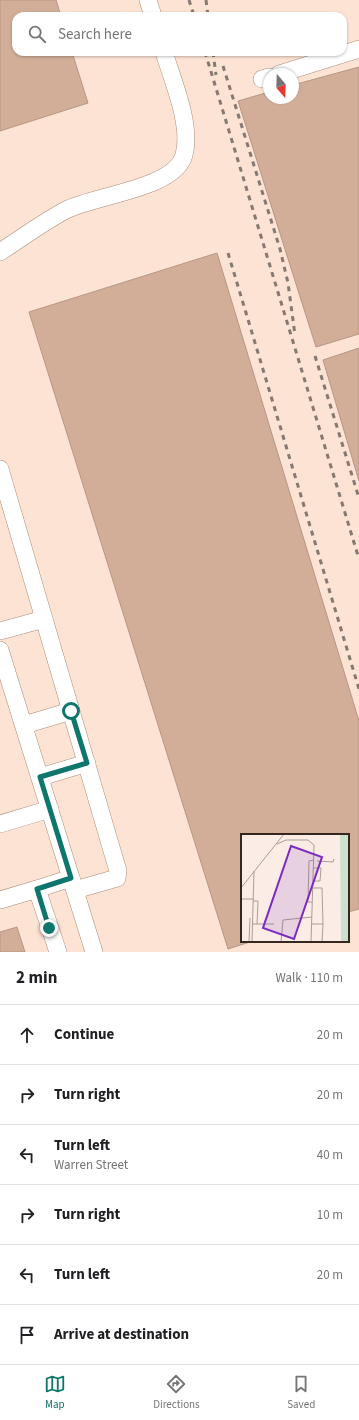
<!DOCTYPE html>
<meta charset="utf-8">
<style>
:root{--surface:#fff;--page:#f6f6f6;--text:#202124;--muted:#757577;--line:#e0e0e0;--accent:#0f766e}
body{margin:0;font-family:"Source Sans 3",sans-serif;background:var(--page);color:var(--text)}
.compass{position:absolute;left:263px;top:68px;width:36px;height:36px;border-radius:50%;background:var(--surface);box-shadow:0 1px 3px #0004;rotate:161deg}
.stop{position:absolute;width:12px;height:12px;margin:-9px;border:3px solid #0f766e;border-radius:50%;background:#fff}
.stop.end{background:#0f766e;border-color:#fff;box-shadow:0 1px 4px #0008}
.list{margin:0;padding:0;list-style:none}
h2{display:flex;justify-content:space-between;align-items:center;height:52px;margin:0;padding:0 16px;font-size:17px}
h2 small{font-size:13px;font-weight:400;color:var(--muted)}
.list li{display:grid;grid-template-columns:26px 1fr auto;gap:12px;align-items:center;box-sizing:border-box;height:60px;padding:0 16px;border-top:1px solid var(--line)}
.list b{display:block;font-size:15px;white-space:nowrap}
.list p{margin:0;font-size:13px;white-space:nowrap;color:var(--muted)}
.list em{font-size:13px;font-style:normal;color:var(--muted)}
.icon{flex:none;width:22px;height:22px;fill:none;stroke:currentColor;stroke-width:2;stroke-linecap:round;stroke-linejoin:round}
.map{position:relative;flex:none;width:359px;height:952px;overflow:hidden}
.search{position:absolute;background:var(--surface);box-shadow:0 1px 3px #0004;left:12px;right:12px;top:12px;height:44px;display:flex;align-items:center;gap:10px;box-sizing:border-box;padding:0 14px;border-radius:12px;color:var(--muted);font-size:15px}
.sheet{height:412px;background:var(--surface)}
nav{display:flex;justify-content:space-around;align-items:center;box-sizing:border-box;height:56px;border-top:1px solid var(--line);background:var(--surface);font-size:11px;color:var(--muted)}
nav a{display:grid;justify-items:center;gap:2px}
nav .on{color:var(--accent)}
.map>svg:first-child{display:block}
</style>
<div class="map">
<svg width="359" height="952" viewBox="0 0 359 952">
<rect width="100%" height="100%" fill="#fbede5"/>
<path fill="#fce3d4" fill-rule="evenodd" d="M0 0H359V952H0ZM16 16H343V52H16ZM269 74H293V98H269ZM242 835H348V941H242Z"/>
<g fill="#d2ae99" stroke="#b79784">
<path d="M0 0H56L61 16H16V52H72L88 103 0 131Z"/>
<path d="M359 67V334L316 347 238 101 269 92V98H293V85Z"/>
<path d="M217 253 359 721V909L348 912V835H242V941H253L228 949 29 312Z"/>
<path d="M359 348V481L323 360Z"/>
<path d="M17 927 25 952H0V932Z"/>
</g>
<g fill="none" stroke-linecap="round" stroke-linejoin="round">
<g stroke="#ab8c78" stroke-width="18">
<g id="minor">
<path d="M148 0 153 16"/>
<path d="M279 74 359 49"/>
<path d="M262 79 269 77"/>
<path d="M0 252C22 238 43 222 66 210 95 195 175 189 184 155 192 125 173 82 164 52"/>
<path d="M0 469 118 871 117 878 75 890"/>
<path d="M0 631 44 619"/>
<path d="M0 650 94 952"/>
<path d="M24 725 71 711"/>
<path d="M40 777 87 763"/>
<path d="M0 824 50 809"/>
<path d="M0 900 37 889"/>
<path d="M58 952 37 889 71 878"/>
</g>
</g>
<use href="#minor" stroke="#fff" stroke-width="17"/>
<g stroke="#867971" stroke-width="3" stroke-dasharray="5 5" stroke-linecap="butt">
<path d="M189 0 194 16"/>
<path d="M206 0 208 16"/>
<path d="M205 52 359 559"/>
<path d="M213 52 216 75"/>
<path d="M223 66 280 249 288 283 295 335"/>
<path d="M228 253 359 689"/>
<path d="M315 356 359 498"/>
</g>
</g>
<g fill="none" stroke-linecap="round" stroke-linejoin="round">
<path stroke="#0f766e" stroke-width="5" d="M49 928 37 889 71 878 40 777 87 763 71 711"/>
</g>
<g transform="translate(241 834)">
<rect width="108" height="108" fill="#fbede5"/>
<path d="M108 0V108H100L99 1 77 0Z" fill="#cce2ce"/>
<path fill="none" stroke="#ab9e96" stroke-width="1" d="M36 10 45 6H67L73 11 70 108M76 27 92 28 93 25M72 47H79L80 34H72M0 54 43 0M72 54H81L82 90M0 65H13M12 67H17L16 90M71 68H67L68 27 73 26M12 90H33M71 90H82L81 108M8 108 9 84M11 108 13 37M40 108 42 86 71 83"/>
<path fill="#7b2cbf" fill-opacity="0.15" stroke="#7b2cbf" stroke-width="2" d="M50 12 81 23 53 105 22 94Z"/>
<rect width="108" height="108" fill="none" stroke="#34271f" stroke-width="2"/>
</g>
</svg>
<svg class="compass" viewBox="-18 -18 36 36"><path d="M0-13l5 13h-10z" fill="#e53935"/><path d="M0 13l5-13h-10z" fill="#757577"/></svg>
<div class="stop" style="left:71px;top:711px"></div>
<div class="stop end" style="left:49px;top:928px"></div>
<div class="search"><svg class="icon" aria-label="search" viewBox="0 0 24 24"><circle cx="10" cy="10" r="6"/><path d="M15 15l6 6"/></svg>Search here</div>
</div>
<section class="sheet">
<h2>2 min<small>Walk · 110 m</small></h2>
<ul class="list">
<li><svg class="icon" aria-label="ahead" viewBox="0 0 24 24"><path d="M12 20V5M6 11l6-6 6 6"/></svg><div><b>Continue</b></div><em>20 m</em></li>
<li><svg class="icon" aria-label="right" viewBox="0 0 24 24"><path d="M7 20v-9h11M14 6l5 5-5 5"/></svg><div><b>Turn right</b></div><em>20 m</em></li>
<li><svg class="icon" aria-label="left" viewBox="0 0 24 24"><path d="M17 20v-9H6M10 6l-5 5 5 5"/></svg><div><b>Turn left</b><p>Warren Street</p></div><em>40 m</em></li>
<li><svg class="icon" aria-label="right" viewBox="0 0 24 24"><path d="M7 20v-9h11M14 6l5 5-5 5"/></svg><div><b>Turn right</b></div><em>10 m</em></li>
<li><svg class="icon" aria-label="left" viewBox="0 0 24 24"><path d="M17 20v-9H6M10 6l-5 5 5 5"/></svg><div><b>Turn left</b></div><em>20 m</em></li>
<li><svg class="icon" aria-label="arrive" viewBox="0 0 24 24"><path d="M6 21V4h12l-3 4 3 4H6"/></svg><div><b>Arrive at destination</b></div></li>
</ul>
</section>
<nav>
<a class="on"><svg class="icon" aria-label="map" viewBox="0 0 24 24"><path d="M3 6l6-2 6 2 6-2v14l-6 2-6-2-6 2zM9 4v14M15 6v14"/></svg>Map</a>
<a><svg class="icon" aria-label="directions" viewBox="0 0 24 24"><path d="M12 3l9 9-9 9-9-9zM9 14v-3h6M13 9l2 2-2 2"/></svg>Directions</a>
<a><svg class="icon" aria-label="saved" viewBox="0 0 24 24"><path d="M7 4h10v16l-5-4-5 4z"/></svg>Saved</a>
</nav>
